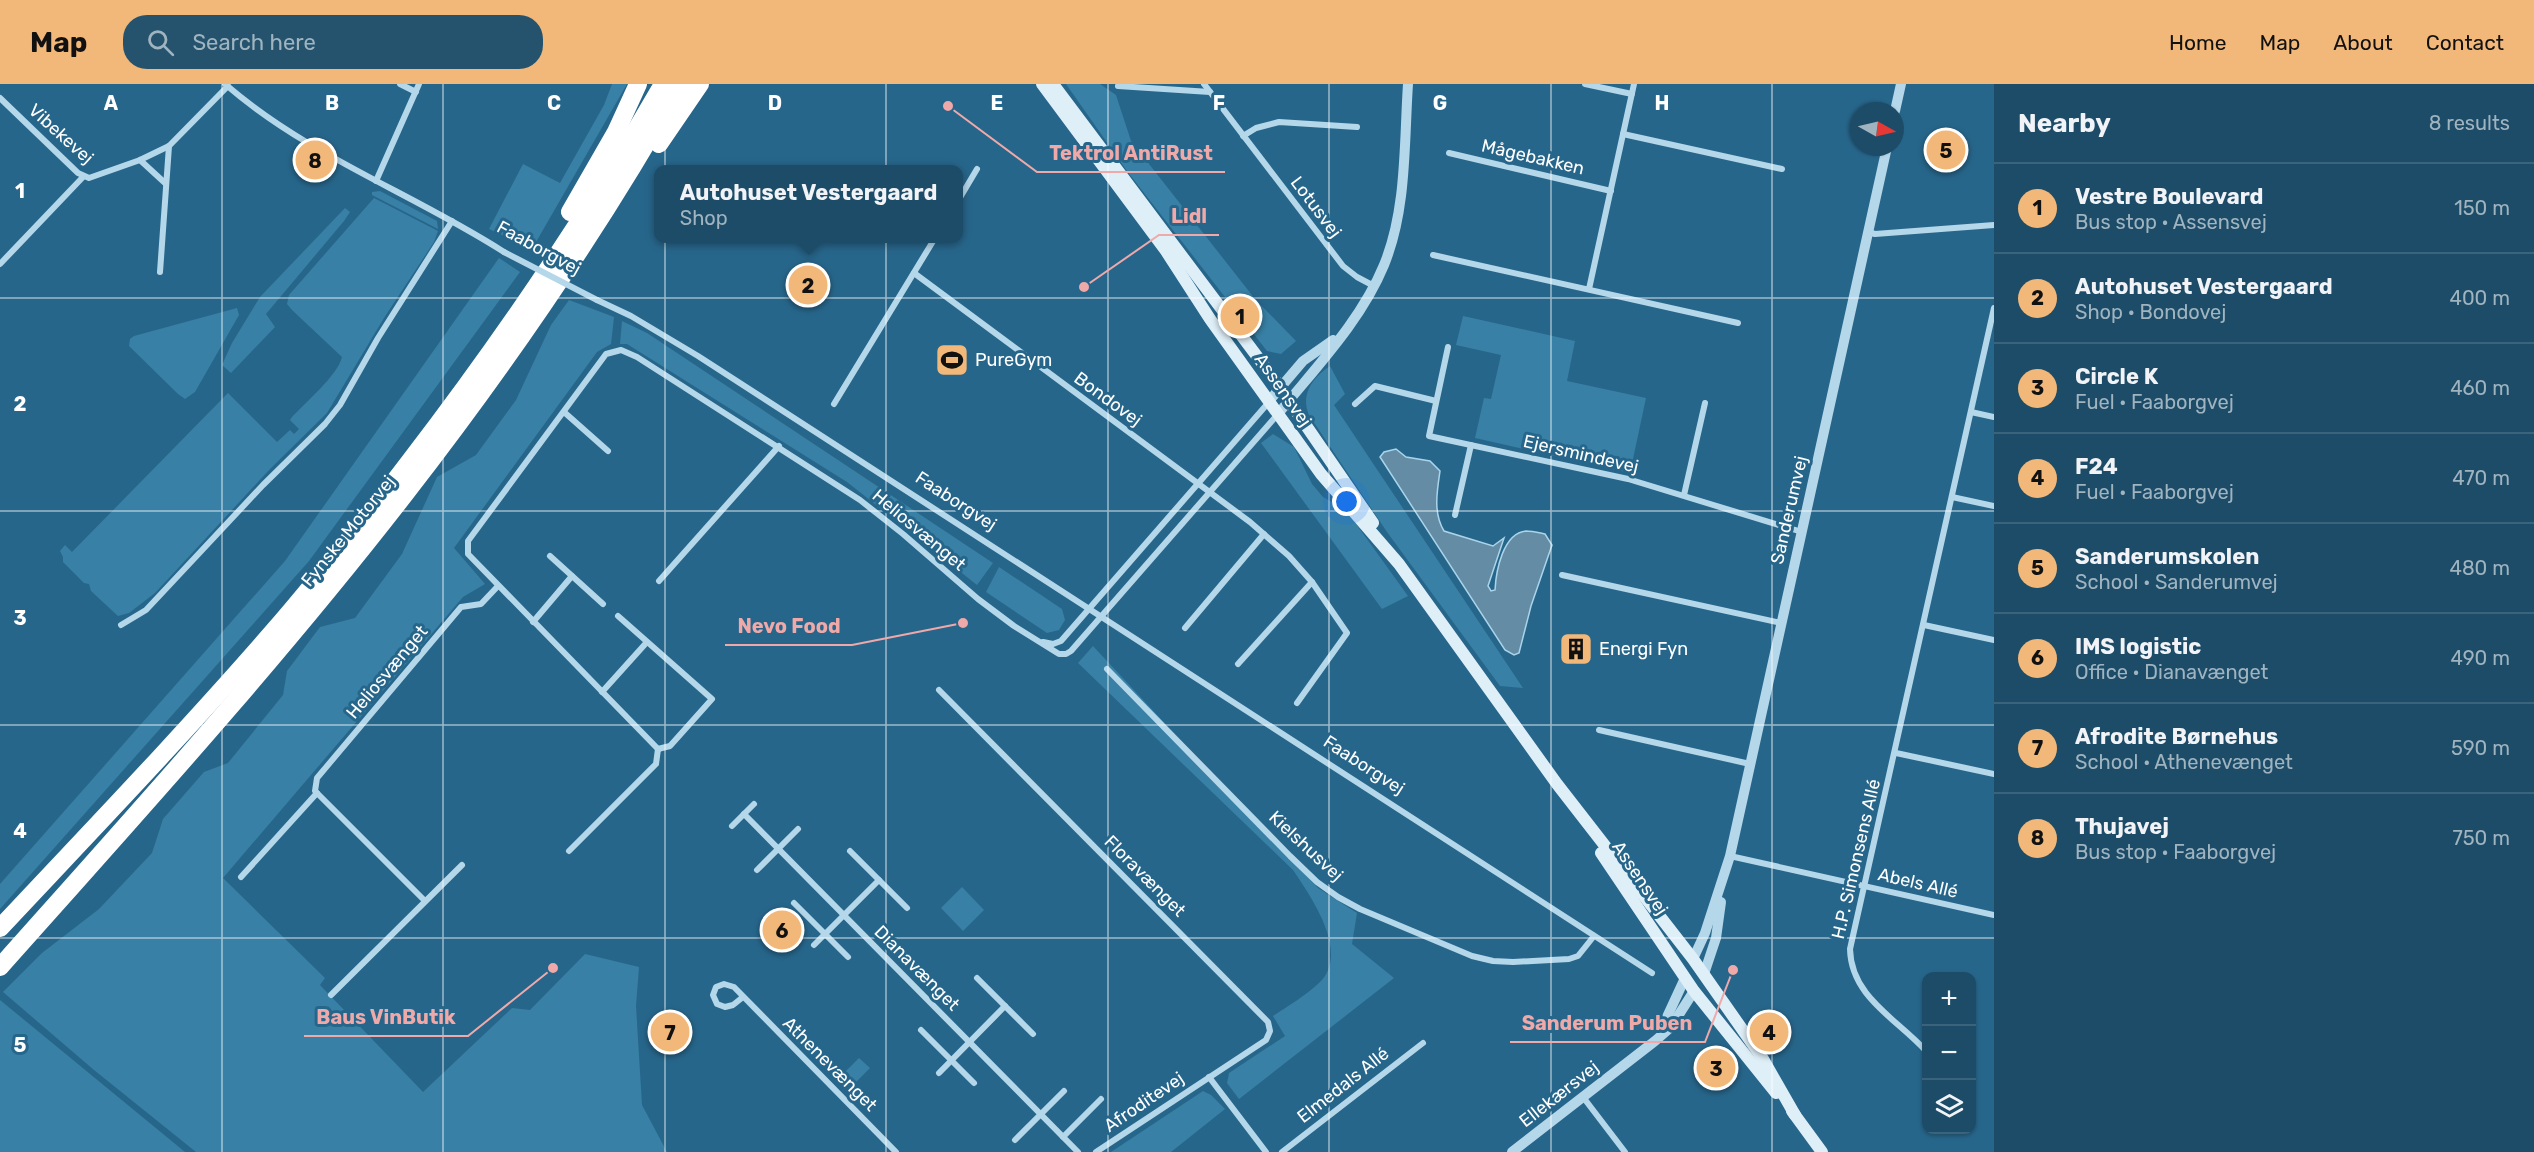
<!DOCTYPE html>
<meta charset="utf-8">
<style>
:root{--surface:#1d4c68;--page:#25536e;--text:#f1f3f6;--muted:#a0b4c0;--line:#3b637c;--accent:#f2b87a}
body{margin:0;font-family:Rubik,sans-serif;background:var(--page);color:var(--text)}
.controls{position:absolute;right:18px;bottom:18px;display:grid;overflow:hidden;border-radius:12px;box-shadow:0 2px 4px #0004}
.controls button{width:54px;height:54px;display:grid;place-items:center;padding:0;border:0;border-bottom:2px solid var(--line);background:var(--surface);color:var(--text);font:30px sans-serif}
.compass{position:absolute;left:1850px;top:18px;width:54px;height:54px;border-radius:50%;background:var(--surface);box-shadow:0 2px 4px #0004;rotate:98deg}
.you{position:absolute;left:1347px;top:418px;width:21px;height:21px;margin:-15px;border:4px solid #fff;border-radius:50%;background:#1a73e8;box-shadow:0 0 0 9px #1a73e833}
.badge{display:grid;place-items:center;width:39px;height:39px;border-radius:50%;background:var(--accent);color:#111;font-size:20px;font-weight:700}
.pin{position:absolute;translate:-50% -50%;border:3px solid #fff;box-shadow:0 2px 6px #0006}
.popup{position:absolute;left:654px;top:81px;width:309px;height:78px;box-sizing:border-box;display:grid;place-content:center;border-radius:12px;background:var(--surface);filter:drop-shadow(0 2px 4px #0005);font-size:20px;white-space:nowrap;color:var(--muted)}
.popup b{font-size:22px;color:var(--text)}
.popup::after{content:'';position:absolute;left:50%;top:100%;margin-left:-12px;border:12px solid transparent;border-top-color:var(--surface)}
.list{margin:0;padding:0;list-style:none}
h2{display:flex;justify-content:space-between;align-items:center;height:78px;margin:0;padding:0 24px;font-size:26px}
h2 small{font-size:20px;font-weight:400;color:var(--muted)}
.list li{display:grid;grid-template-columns:39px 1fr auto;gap:18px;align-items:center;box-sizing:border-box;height:90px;padding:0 24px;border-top:2px solid var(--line)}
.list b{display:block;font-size:22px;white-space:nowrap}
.list p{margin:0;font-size:20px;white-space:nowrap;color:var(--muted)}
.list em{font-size:20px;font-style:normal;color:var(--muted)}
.icon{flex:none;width:33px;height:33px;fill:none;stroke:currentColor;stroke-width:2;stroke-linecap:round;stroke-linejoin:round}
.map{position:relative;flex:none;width:1994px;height:1068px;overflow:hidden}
header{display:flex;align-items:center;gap:36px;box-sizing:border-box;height:84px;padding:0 30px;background:var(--accent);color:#111}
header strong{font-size:28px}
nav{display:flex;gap:33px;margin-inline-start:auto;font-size:21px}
.search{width:420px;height:54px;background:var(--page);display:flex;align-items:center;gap:15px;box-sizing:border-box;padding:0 21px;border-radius:24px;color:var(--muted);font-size:22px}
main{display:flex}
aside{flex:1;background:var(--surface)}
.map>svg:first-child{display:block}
</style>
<header>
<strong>Map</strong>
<div class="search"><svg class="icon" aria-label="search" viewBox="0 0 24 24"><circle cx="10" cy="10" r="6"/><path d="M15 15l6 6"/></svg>Search here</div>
<nav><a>Home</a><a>Map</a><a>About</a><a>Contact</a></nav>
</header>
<main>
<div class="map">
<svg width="1994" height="1068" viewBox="0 0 1994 1068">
<rect width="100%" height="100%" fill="#27668b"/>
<g fill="#3880a5">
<path d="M612 0H627L532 165 489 145 523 80 560 99 604 21Z"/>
<path d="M1066 0H1100L1116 11 1131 57 1255 215 1296 257 1281 270 1267 267 1127 87Z"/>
<path d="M1950 52 1968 57 1962 82 1944 78Z"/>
<path d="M380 107 437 137 438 145 372 111V108Z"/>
<path d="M374 114 438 147 434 158 384 234 327 329 270 385 155 509 129 529 118 532 91 507 89 500 84 499 63 478V473L60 467 65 461 72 468 228 309 277 358 290 346 294 350 299 345 290 336 292 333C305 319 338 291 342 273L292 226 287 220 289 211Z"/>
<path d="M345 124 350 128 344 137 266 230 275 243 231 289 222 281 232 259 260 213Z"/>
<path d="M499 174 520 188 309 477 0 825V800L285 477Z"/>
<path d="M569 216 614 233 611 260 597 268 454 464 485 500 463 513 223 794 325 894 320 901 423 1008 512 924 530 926 585 870 639 883 636 922 642 1021 667 1068H196L94 986 3 908 42 869 99 825 152 769 163 735 204 688 228 679 283 611 287 587 320 543 355 534 402 470 437 393 476 371 516 316 551 241Z"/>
<path d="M237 224 239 231 195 308 185 315 178 310 129 262 130 255 134 252Z"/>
<path d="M1463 232 1575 257 1567 297 1646 314 1630 389 1475 354 1484 314 1491 315 1501 271 1456 261Z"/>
<path d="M622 237 647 249 993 479 977 501 847 398 627 260H620Z"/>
<path d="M1330 282 1345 310 1334 321 1523 604 1500 602 1387 448 1309 331C1300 311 1313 293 1330 282Z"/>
<path d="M1273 350 1294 363 1312 400 1323 413 1346 426 1408 512 1382 525 1261 359Z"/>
<path d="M999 483 1062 525 1065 536 1059 546 1047 549 986 508Z"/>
<path d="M1093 562 1318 804 1357 829 1352 860 1394 894 1239 1015 1227 999 1229 989 1285 952 1273 932C1288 922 1305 912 1319 899 1351 869 1311 813 1293 786L1078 579Z"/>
<path d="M962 803 984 826 963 847 941 824Z"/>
<path d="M0 916 185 1068H0Z"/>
<path d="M859 974 870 984 856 998 845 988Z"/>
<path d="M1203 1007 1211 1011 1225 1025 1171 1068H1111Z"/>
</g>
<path fill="#648da5" stroke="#aad4ea" stroke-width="1.5" d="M1396 365 1406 373 1430 377 1440 387C1437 407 1433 429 1444 447L1493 462 1504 454 1488 502 1491 507 1495 506C1496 487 1503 449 1526 447 1532 447 1540 449 1545 450L1552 461 1531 522 1519 569 1514 571 1505 566 1380 373 1384 368Z"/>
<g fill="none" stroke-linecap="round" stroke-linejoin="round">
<g stroke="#b5d7ea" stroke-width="6">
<path d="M225 0C308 72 412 109 504 168"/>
<path d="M400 0 416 8"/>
<path d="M1204 0 1343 182 1357 193 1374 202"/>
<path d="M1585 0 1632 10"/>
<path d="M1118 2 1210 8"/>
<path d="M0 14 78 89 89 94 140 76 169 62 228 2"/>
<path d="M1623 50 1782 85"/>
<path d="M1243 52 1256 44 1279 38 1357 43"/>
<path d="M1449 69 1611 107"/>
<path d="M140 76 165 99"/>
<path d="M376 97 419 0"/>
<path d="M958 117 977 85"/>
<path d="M1868 148 1875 150 1994 141"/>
<path d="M1433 171 1738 239"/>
<path d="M0 180 83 93"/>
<path d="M160 188 169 62"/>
<path d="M914 189 1250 438 1289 472 1312 498 1347 549 1297 619"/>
<path d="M1589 205 1634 0"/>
<path d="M597 216 631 232 698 272 1652 889"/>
<path d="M1448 263 1429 352 1628 395 1802 448"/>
<path d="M834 320 935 154"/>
<path d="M1355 320 1375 302 1436 317"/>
<path d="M564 328 608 367"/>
<path d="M1971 328 1994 333"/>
<path d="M1684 411 1705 319"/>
<path d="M1952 413 1994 422"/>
<path d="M1455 431 1471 361"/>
<path d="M550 472 603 520"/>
<path d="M1562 491 1781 539"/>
<path d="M659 497 779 362"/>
<path d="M618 532 712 615 670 662 658 665"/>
<path d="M533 538 572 492"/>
<path d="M121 541 146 526 263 401 325 340 340 321 378 254 452 137"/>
<path d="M1924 541 1994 556"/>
<path d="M1185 544 1264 450"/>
<path d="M1043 558 1053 560 1061 557 1269 318"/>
<path d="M1238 580 1312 498"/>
<path d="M1107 585 1290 772 1317 798 1338 813 1360 825 1472 872 1493 877 1513 878 1569 875 1578 872 1594 852"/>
<path d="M939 606 1268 938 1270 947 1266 956 1096 1068"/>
<path d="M602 608 647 558"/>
<path d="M1599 646 1750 680"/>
<path d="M658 665 468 470V457L606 270 621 266 637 273 860 416 903 450 978 515 1014 542 1059 570H1066L1071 567 1278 330"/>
<path d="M1896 669 1994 690"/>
<path d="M744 730 1078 1068"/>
<path d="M732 742 754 720"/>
<path d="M569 767 656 680 658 665"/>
<path d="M850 767 907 824"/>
<path d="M1730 772 1994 831"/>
<path d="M757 786 798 745"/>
<path d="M241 793 317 709"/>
<path d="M425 817 315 707 317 694 461 523 481 520 498 502"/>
<path d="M794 819 848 873"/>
<path d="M814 861 879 796"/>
<path d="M977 894 1033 950"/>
<path d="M331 911 462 781"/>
<path d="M743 913 733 921 725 923 717 920 713 911 716 903 724 900 734 903 896 1068"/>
<path d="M921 946 974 999"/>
<path d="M1926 967C1897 935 1851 913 1850 865L1994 224"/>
<path d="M939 989 1005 922"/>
<path d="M1209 993 1266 1068"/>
<path d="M1583 1013 1625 1068"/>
<path d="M1063 1053 1101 1015"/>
<path d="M1015 1056 1064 1007"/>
<path d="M1282 1068 1423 959"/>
</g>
<g stroke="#b5d7ea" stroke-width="10">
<path d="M1895 27 1901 0"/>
<path d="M1269 317 1303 277 1333 256"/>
<path d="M1278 330C1316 283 1361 237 1384 181 1407 125 1404 59 1408 0"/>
<path d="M1693 875 1705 849 1730 772 1887 63"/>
<path d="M1704 890 1716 854 1721 818"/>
<path d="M1661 946 1685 894"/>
<path d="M1512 1068 1655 957 1671 943 1694 907"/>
</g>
<g stroke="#dfeff8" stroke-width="12">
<path d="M1042 0 1166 167 1210 235 1321 390 1399 480 1557 700 1693 875 1763 975 1795 1031"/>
<path d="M1053 0 1274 295 1373 439"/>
<path d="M1601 769 1694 907 1776 1009"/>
<path d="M1792 1027 1822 1068"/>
</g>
<g stroke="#fff" stroke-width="18">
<path d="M659 60 700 0"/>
<path d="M570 128 616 48 638 0"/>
<path d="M0 844C91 747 184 650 271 550 320 494 365 436 410 377 502 257 588 131 663 0"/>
<path d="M0 883C138 728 278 574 405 410 506 280 600 143 681 0"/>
</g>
<path stroke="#b5d7ea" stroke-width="6" d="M504 168 597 216"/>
</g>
<path fill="none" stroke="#fff" stroke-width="1.5" stroke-opacity="0.55" d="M222 0V1068M443 0V1068M665 0V1068M886 0V1068M1108 0V1068M1329 0V1068M1551 0V1068M1772 0V1068M0 214H1994M0 427H1994M0 641H1994M0 854H1994"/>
<defs>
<g id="stadium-square" transform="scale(1.725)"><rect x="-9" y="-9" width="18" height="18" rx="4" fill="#f2b87a" stroke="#27668b"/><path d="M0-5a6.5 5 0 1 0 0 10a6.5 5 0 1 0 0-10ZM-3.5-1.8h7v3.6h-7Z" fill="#111"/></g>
<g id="building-square" transform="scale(1.725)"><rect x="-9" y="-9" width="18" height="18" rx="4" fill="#f2b87a" stroke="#27668b"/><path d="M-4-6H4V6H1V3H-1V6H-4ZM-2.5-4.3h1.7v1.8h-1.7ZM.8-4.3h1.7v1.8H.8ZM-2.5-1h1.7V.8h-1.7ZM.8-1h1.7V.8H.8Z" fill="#111"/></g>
</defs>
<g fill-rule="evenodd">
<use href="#stadium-square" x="952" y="276"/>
<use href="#building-square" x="1576" y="565"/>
</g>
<g text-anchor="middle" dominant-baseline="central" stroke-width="6" stroke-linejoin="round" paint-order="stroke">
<g font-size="18" fill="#fff" stroke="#27668b">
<text transform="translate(61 50) rotate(42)">Vibekevej</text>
<text transform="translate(1533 73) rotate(13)">Mågebakken</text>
<text transform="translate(1316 123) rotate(53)">Lotusvej</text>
<text transform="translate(539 164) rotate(29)">Faaborgvej</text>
<text transform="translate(1283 306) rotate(55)">Assensvej</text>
<text transform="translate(1108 315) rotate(36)">Bondovej</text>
<text transform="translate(1581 370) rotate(13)">Ejersmindevej</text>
<text transform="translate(956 417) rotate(33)">Faaborgvej</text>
<text transform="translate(1789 426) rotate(-77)">Sanderumvej</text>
<text transform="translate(919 446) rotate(40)">Heliosvænget</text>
<text transform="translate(348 447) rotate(-51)">Fynske Motorvej</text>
<text transform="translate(387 588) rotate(-50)">Heliosvænget</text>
<text transform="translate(1364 681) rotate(33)">Faaborgvej</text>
<text transform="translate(1306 762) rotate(43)">Kielshusvej</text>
<text transform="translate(1856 775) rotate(-77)">H.P. Simonsens Allé</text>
<text transform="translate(1145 792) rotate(45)">Floravænget</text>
<text transform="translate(1640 794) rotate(56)">Assensvej</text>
<text transform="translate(1918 799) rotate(13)">Abels Allé</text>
<text transform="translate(917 884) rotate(45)">Dianavænget</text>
<text transform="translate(830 980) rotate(45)">Athenevænget</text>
<text transform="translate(1343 1001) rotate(-38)">Elmedals Allé</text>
<text transform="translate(1559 1010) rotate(-38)">Ellekærsvej</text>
<text transform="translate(1144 1018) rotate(-34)">Afroditevej</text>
</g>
<g font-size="18" fill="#fff" stroke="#27668b" text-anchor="start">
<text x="975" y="276">PureGym</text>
<text x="1599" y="565">Energi Fyn</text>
</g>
</g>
<g font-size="20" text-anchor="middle" font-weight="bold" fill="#fff" stroke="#27668b" stroke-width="6" stroke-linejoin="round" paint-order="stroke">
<text x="111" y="26">A</text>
<text x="332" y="26">B</text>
<text x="554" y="26">C</text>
<text x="775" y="26">D</text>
<text x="997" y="26">E</text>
<text x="1219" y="26">F</text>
<text x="1440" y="26">G</text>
<text x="1662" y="26">H</text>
<text x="20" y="114">1</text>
<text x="20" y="327">2</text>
<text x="20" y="541">3</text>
<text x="20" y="754">4</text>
<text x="20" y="968">5</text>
</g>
<path fill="none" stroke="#efa9a9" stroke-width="2" d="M948 22L1037 88H1225M1084 203L1159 151H1219M963 539L852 561H725M553 884L468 952H304M1733 886L1705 958H1510"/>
<g fill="#efa9a9" stroke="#27668b" stroke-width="2">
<circle cx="948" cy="22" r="6"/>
<circle cx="1084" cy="203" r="6"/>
<circle cx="963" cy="539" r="6"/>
<circle cx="553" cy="884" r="6"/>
<circle cx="1733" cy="886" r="6"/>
</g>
<g font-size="20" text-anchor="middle" font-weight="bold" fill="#efa9a9" stroke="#27668b" stroke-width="6" stroke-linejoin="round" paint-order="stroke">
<text x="1131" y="76">Tektrol AntiRust</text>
<text x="1189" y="139">Lidl</text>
<text x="789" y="549">Nevo Food</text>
<text x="386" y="940">Baus VinButik</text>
<text x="1607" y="946">Sanderum Puben</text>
</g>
</svg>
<div class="controls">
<button>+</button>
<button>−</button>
<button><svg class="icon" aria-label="layers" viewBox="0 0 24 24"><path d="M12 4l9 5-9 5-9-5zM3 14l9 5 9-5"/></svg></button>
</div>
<svg class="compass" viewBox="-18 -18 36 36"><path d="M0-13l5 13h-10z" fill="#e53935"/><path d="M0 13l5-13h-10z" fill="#a0b4c0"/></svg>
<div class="you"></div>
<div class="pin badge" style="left:1240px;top:232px">1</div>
<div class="pin badge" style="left:808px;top:201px">2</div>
<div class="popup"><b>Autohuset Vestergaard</b>Shop</div>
<div class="pin badge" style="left:1716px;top:984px">3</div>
<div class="pin badge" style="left:1769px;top:948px">4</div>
<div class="pin badge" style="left:1946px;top:66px">5</div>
<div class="pin badge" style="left:782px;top:846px">6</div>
<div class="pin badge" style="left:670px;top:948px">7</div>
<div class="pin badge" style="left:315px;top:76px">8</div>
</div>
<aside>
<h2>Nearby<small>8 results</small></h2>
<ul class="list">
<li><span class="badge">1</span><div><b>Vestre Boulevard</b><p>Bus stop · Assensvej</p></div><em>150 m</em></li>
<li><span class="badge">2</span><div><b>Autohuset Vestergaard</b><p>Shop · Bondovej</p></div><em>400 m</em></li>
<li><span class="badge">3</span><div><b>Circle K</b><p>Fuel · Faaborgvej</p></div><em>460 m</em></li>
<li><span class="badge">4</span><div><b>F24</b><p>Fuel · Faaborgvej</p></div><em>470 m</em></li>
<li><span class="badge">5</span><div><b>Sanderumskolen</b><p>School · Sanderumvej</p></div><em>480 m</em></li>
<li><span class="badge">6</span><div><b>IMS logistic</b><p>Office · Dianavænget</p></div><em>490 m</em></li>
<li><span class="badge">7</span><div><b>Afrodite Børnehus</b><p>School · Athenevænget</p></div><em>590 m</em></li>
<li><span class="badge">8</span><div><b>Thujavej</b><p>Bus stop · Faaborgvej</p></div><em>750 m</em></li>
</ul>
</aside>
</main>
